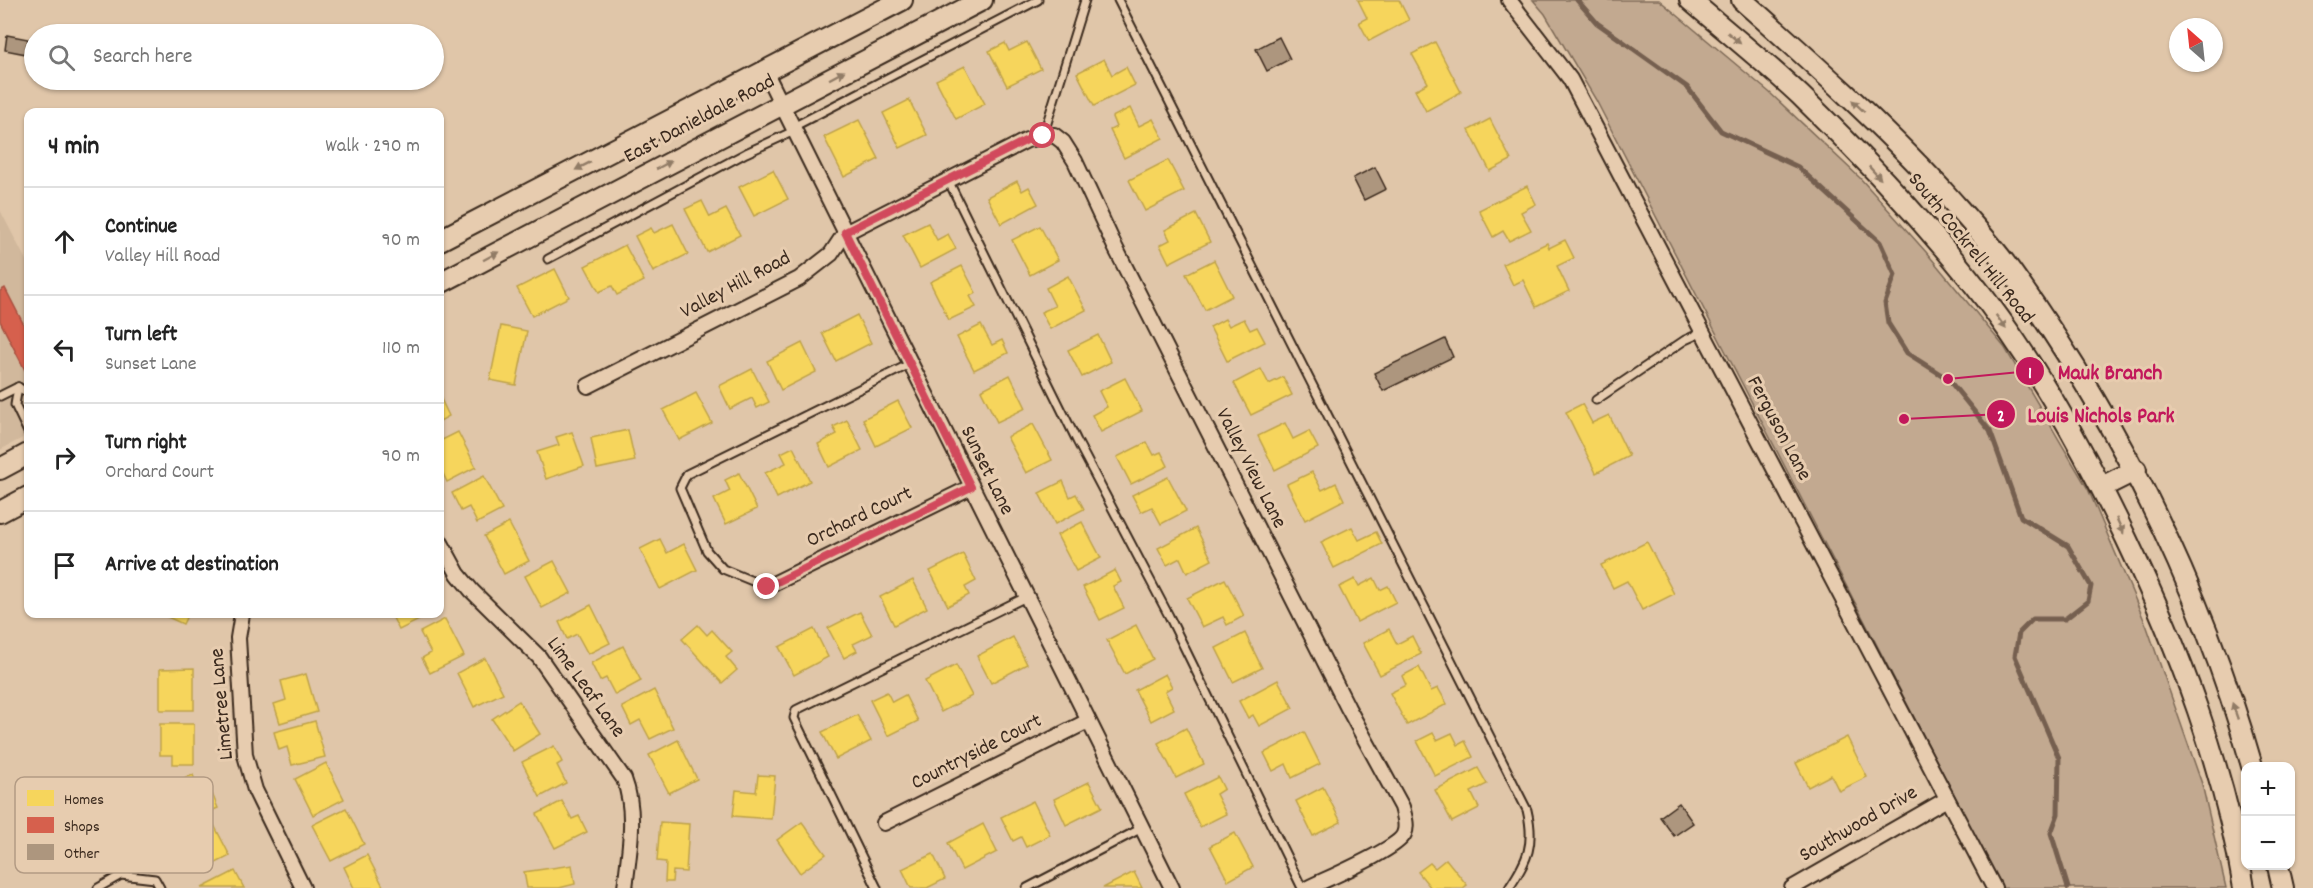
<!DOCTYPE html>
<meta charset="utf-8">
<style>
:root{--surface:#fff;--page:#f2f2f2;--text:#222;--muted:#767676;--line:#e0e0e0}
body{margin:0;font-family:Dekko,sans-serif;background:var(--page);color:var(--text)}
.controls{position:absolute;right:18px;bottom:18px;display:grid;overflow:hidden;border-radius:12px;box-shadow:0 2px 4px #0004}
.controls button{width:54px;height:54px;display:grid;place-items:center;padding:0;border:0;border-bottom:2px solid var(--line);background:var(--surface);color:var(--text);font:30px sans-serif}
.compass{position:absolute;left:2169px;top:18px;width:54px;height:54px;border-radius:50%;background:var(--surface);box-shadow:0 2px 4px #0004;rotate:333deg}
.stop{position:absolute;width:18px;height:18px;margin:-14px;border:4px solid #d1495b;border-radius:50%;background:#fff}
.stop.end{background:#d1495b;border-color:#fff;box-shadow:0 2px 6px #0008}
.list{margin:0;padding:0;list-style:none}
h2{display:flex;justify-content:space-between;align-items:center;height:78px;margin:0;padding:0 24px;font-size:26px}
h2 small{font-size:20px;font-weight:400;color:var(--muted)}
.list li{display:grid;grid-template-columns:39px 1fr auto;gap:18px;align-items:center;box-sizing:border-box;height:108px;padding:0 24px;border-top:2px solid var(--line)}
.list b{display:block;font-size:22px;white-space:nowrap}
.list p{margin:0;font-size:20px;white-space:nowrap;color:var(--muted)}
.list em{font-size:20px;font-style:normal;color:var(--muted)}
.icon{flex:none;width:33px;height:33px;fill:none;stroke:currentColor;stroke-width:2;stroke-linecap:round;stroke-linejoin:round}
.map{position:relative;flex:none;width:2313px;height:888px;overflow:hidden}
.search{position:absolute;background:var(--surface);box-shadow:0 2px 4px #0004;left:24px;top:24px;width:420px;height:66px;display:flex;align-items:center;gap:15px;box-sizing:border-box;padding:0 21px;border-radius:33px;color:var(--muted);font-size:22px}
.panel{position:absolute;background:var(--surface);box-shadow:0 2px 4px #0004;left:24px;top:108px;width:420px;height:510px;border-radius:12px}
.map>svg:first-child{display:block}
</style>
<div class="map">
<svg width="2313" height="888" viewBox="0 0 2313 888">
<rect width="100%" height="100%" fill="#e0c6a9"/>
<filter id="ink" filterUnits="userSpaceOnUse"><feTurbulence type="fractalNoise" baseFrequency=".0167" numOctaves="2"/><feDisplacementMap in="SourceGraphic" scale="12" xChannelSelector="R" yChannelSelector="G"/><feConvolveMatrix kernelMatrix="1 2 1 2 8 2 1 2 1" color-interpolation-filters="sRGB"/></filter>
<g filter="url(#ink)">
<path fill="#d1b89c" d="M0 210 28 264V435L0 450Z"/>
<path fill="#c2a990" stroke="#7e6a57" stroke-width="1.5" d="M1533 0H1659L1769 92 1860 178 1926 252 2005 348 2088 489 2147 627 2202 784 2226 888H2002L1596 100 1545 14Z"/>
<g fill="#f6d55c" stroke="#bea249" stroke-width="1.5">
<path d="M1358 0H1399L1409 20 1369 41 1359 22 1367 18Z"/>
<path d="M1027 42 1041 69 1007 86 989 51 1005 43 1009 51Z"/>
<path d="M1435 42 1461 92 1426 111 1415 90 1428 83 1412 54Z"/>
<path d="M1104 59 1112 75 1126 67 1135 85 1094 106 1077 73Z"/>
<path d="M965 66 985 104 956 119 936 80Z"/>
<path d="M909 100 927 135 900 148 883 113Z"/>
<path d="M1130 108 1139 126 1153 119 1163 138 1124 158 1110 130 1116 127 1112 117Z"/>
<path d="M1490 119 1511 160 1490 171 1469 130Z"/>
<path d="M859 120 879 159 844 177 824 137Z"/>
<path d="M1168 160 1184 191 1145 211 1129 180Z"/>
<path d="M773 170 788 199 754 216 739 187Z"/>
<path d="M1017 181 1022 191 1029 187 1038 204 1001 224 987 197Z"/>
<path d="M1527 186 1536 204 1521 212 1531 230 1509 241 1503 231 1493 237 1479 210Z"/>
<path d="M702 201 710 217 726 209 740 235 707 252 685 209Z"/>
<path d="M1196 214 1210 242 1169 263 1160 245 1170 240 1165 230Z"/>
<path d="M928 223 937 240 948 234 956 249 920 268 903 235Z"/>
<path d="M673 224 688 254 653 272 635 236 651 228 654 233Z"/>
<path d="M1040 226 1058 260 1030 275 1012 240Z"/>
<path d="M1565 240 1574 258 1557 266 1569 291 1536 307 1523 280 1513 285 1503 264 1547 243 1549 248Z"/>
<path d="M625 245 644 281 617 295 612 286 599 292 585 266Z"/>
<path d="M1214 260 1232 296 1205 310 1186 274Z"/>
<path d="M962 266 976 293 970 296 976 307 949 320 930 282Z"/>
<path d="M555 269 569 297 532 316 517 288Z"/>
<path d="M1068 276 1086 310 1050 329 1041 312 1055 306 1046 288Z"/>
<path d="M857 315 871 343 836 361 822 333Z"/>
<path d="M1225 319 1229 326 1244 319 1250 330 1257 327 1265 342 1227 361 1210 327Z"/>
<path d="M981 325 992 345 1002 340 1008 353 974 370 957 337Z"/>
<path d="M501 326 527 331 516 385 490 380Z"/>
<path d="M1098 335 1111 362 1082 377 1068 350Z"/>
<path d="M802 343 816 372 781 390 767 361Z"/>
<path d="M752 369 769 402 757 408 752 398 730 409 719 386Z"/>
<path d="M1261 369 1269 384 1283 377 1292 395 1251 415 1234 383Z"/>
<path d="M1010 375 1026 408 997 422 981 390Z"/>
<path d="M1125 378 1142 411 1101 432 1092 415 1107 407 1099 391Z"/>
<path d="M696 393 712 423 679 440 663 410Z"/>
<path d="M440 397 449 416 440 421Z"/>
<path d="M898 401 912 428 876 446 863 419Z"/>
<path d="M1582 404 1592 423 1609 415 1629 456 1596 473 1566 412Z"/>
<path d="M847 420 862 450 829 467 818 444 837 434 833 427Z"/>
<path d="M1285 423 1293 439 1309 431 1318 448 1275 470 1258 436Z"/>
<path d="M1033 424 1052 460 1026 473 1007 437Z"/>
<path d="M628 430 635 461 597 469 591 438Z"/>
<path d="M458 432 476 467 447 482 440 467V441Z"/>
<path d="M572 432 584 466 546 479 537 452 559 445 556 437Z"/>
<path d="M1147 442 1154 455 1161 452 1168 466 1131 484 1117 457Z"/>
<path d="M793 447 810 481 777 498 765 473 786 463 781 453Z"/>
<path d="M1312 472 1322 490 1336 483 1344 500 1305 520 1287 484Z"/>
<path d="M739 473 757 509 726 524 714 499 730 491 725 480Z"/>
<path d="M484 476 502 510 477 523 469 507 461 511 452 493Z"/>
<path d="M1168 477 1186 511 1161 524 1152 507 1141 512 1132 495Z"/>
<path d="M1063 481 1070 497 1076 494 1084 509 1055 524 1039 493Z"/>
<path d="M1082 522 1101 558 1076 571 1057 535Z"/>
<path d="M509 523 529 561 504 574 484 536Z"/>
<path d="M1352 527 1359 540 1376 532 1382 544 1334 568 1321 542Z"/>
<path d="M1196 528 1212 560 1187 573 1180 558 1167 565 1158 548Z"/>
<path d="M660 539 667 553 684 544 697 570 660 589 640 549Z"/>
<path d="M1647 542 1674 594 1642 610 1627 581 1613 588 1601 565Z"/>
<path d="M963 554 976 581 965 587 969 595 948 606 930 571Z"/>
<path d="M554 561 571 593 542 608 525 576Z"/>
<path d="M1115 570 1121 582 1113 586 1124 608 1100 620 1083 587Z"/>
<path d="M1374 578 1380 590 1388 586 1396 602 1357 622 1339 587 1355 579 1359 586Z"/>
<path d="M1225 579 1244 616 1227 625 1223 617 1202 627 1187 598Z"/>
<path d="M913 580 927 608 894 625 880 597Z"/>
<path d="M591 605 610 643 588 654 577 634 567 639 559 622Z"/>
<path d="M860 612 872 635 853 644 857 651 844 658 828 628Z"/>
<path d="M161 614H188L183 624Z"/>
<path d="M391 614H431L399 630Z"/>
<path d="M445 619 464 656 430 673 422 658 431 653 420 632Z"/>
<path d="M698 625 707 635 712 630 732 652 726 657 737 670 722 683 682 639Z"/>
<path d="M1136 625 1153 659 1125 674 1107 640Z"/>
<path d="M814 629 828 657 794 675 779 647Z"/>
<path d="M1389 629 1397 644 1412 636 1421 654 1380 675 1363 643Z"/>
<path d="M1245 633 1262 668 1233 682 1216 648Z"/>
<path d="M1013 637 1027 664 991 683 977 656Z"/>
<path d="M623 646 641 681 615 695 606 678 600 681 591 663Z"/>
<path d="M485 658 503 693 474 707 457 673Z"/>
<path d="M956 665 972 696 941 712 925 681Z"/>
<path d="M1419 667 1431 691 1438 688 1447 704 1407 725 1390 693 1406 685 1402 676Z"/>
<path d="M194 668V710H160V669Z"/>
<path d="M306 674 317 712 280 723 274 704 286 700 281 681Z"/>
<path d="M1165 674 1172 687 1165 691 1174 709 1151 721 1135 690Z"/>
<path d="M1278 680 1293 708 1259 726 1253 715 1248 718 1239 701Z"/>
<path d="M654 690 673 728 650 739 640 720 631 725 622 707Z"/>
<path d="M887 692 892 702 905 695 918 721 888 736 870 700Z"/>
<path d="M519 701 540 734 513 751 492 719Z"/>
<path d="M857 715 871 741 836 759 822 732Z"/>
<path d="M315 721 325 757 292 765 287 747 279 750 274 732Z"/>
<path d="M160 724H194V764H173V755H160Z"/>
<path d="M1186 728 1204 764 1176 778 1158 743Z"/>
<path d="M1304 732 1320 764 1292 778 1286 764 1273 771 1264 753Z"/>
<path d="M1433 733 1437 740 1452 733 1458 745 1465 741 1473 757 1435 776 1417 741Z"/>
<path d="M1847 737 1867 777 1839 791 1831 775 1808 787 1796 763Z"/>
<path d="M678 740 697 779 669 793 649 755Z"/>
<path d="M554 746 562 762 557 765 566 783 540 797 522 762Z"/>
<path d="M326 763 344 799 313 815 295 779Z"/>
<path d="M1478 768 1487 784 1471 792 1479 808 1452 822 1435 790Z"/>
<path d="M193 775 198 788 208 784 218 808 181 823 166 786Z"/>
<path d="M758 775 775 776 771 819 733 816 736 790 756 792Z"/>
<path d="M1218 777 1224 789 1216 794 1226 814 1200 827 1184 794Z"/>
<path d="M1089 782 1102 807 1066 825 1054 799Z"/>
<path d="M1323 787 1341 822 1313 836 1296 801Z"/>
<path d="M562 801 572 819 579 816 587 832 555 848 537 814Z"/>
<path d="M1033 801 1050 835 1026 847 1021 837 1013 841 1001 817Z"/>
<path d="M346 808 364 844 331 861 312 825Z"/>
<path d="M660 822 689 824 686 872 673 871 672 882H665L666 862 657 861Z"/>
<path d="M802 822 826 854 800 873 777 840Z"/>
<path d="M983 824 997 852 962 870 948 843Z"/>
<path d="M214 825 230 856 200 871 184 840Z"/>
<path d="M1235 833 1253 867 1228 881 1210 846Z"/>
<path d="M933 854 945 879 927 888H911L902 869Z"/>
<path d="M367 855 384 888H354L344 867Z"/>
<path d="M1446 859 1467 885 1463 888H1431L1418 872 1430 863 1435 868Z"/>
<path d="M572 865 575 884 559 888H527L524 872Z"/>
<path d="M235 871 244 888H202Z"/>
<path d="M1134 872 1142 888H1103Z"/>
</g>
<path fill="#d6604d" stroke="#a8503f" stroke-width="1.5" d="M5 288 28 333V371L26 372 0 321V291Z"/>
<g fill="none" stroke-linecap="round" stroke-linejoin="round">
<path stroke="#745f4f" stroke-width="5" d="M1577 0 1597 23 1687 87 1721 131 1798 167 1880 242 1895 275 1885 303 1888 323 1907 353 1948 379 1990 431 2021 517 2068 546 2091 586 2088 601 2065 619H2033L2019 633 2015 656 2059 758 2058 814 2051 833 2068 888"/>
</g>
<g fill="#ad967e" stroke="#3b2a1e" stroke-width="1.5">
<path d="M7 35 28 39 26 54 5 50Z"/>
<path d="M1279 37 1290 59 1267 71 1256 49Z"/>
<path d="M1375 167 1386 189 1364 200 1353 178Z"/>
<path d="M1445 339 1453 357 1383 391 1374 373Z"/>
<path d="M1679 803 1693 823 1674 836 1660 817Z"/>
</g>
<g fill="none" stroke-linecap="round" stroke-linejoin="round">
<g stroke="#3b2a1e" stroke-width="11">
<g id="service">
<path d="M1118 0 1527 810C1535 844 1528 860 1509 888"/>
<path d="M793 127 1038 0"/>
<path d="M1043 136 1085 0"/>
<path d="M948 180 1077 441 1169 616 1302 888"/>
<path d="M548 259 746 153 794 131"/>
<path d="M18 387 15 405 28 432"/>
<path d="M18 387 28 393"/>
<path d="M0 396 18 387"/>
<path d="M1596 400 1685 340 1703 332"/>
<path d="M767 587 723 569 707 551 680 488 687 474 910 364"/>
<path d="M98 888 121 875 155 879 160 888"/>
<path d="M877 888 794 718 796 710 1026 597"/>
<path d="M1027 888 1142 828"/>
</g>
</g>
<g stroke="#3b2a1e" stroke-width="18">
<g id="minor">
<path d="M1509 0 1570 79 1994 888"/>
<path d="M765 71 1172 888"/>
<path d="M588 386 799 279 831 254 845 233 1027 140 1054 135 1063 142 1075 161 1115 247 1348 708 1402 807C1404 815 1408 826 1404 834 1398 849 1326 879 1308 888"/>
<path d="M440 541 458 574 472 591 539 657 624 779C637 813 629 852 625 888"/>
<path d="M767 587 971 487"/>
<path d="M242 614 238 638 245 755 255 790 303 888"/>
<path d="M884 823 1088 721"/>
<path d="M1792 888 1947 799"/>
</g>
</g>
<g stroke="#3b2a1e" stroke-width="24">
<g id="secondary">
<path d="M1690 0C1727 32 1765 62 1800 95 1859 152 1916 213 1968 277 2032 356 2082 446 2126 538 2179 649 2224 766 2244 888"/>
<path d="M1742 0C1811 61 1880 123 1943 191 1966 217 1990 242 2010 270 2119 422 2201 587 2252 766"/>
<path d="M440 240 902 0"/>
<path d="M440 283 982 0"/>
<path d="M0 469 28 454"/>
<path d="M2102 487 2136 470"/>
<path d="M0 512 28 497"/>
<path d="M2278 866 2283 888"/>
</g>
</g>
<use href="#service" stroke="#e7ccaf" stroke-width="7"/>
<use href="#minor" stroke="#e7ccaf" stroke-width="14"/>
<use href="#secondary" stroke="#e7ccaf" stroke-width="20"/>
</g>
<defs><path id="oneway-solid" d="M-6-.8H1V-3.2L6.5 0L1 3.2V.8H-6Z" transform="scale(1.5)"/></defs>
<g fill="#917b66">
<use href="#oneway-solid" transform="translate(1734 38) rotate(41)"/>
<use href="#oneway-solid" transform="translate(837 75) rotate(-28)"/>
<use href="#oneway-solid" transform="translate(1858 106) rotate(-137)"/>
<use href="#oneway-solid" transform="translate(664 165) rotate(-28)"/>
<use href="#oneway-solid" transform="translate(583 166) rotate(153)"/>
<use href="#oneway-solid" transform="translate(1875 173) rotate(47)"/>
<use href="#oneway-solid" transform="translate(491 256) rotate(-28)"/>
<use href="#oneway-solid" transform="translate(2001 322) rotate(54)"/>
<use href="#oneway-solid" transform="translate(2120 526) rotate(65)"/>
<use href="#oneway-solid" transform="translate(2235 711) rotate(-109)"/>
</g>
</g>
<g fill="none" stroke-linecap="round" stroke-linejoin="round" filter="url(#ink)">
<path stroke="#d1495b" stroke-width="8" d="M767 587 971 487 845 232 1027 140 1043 136"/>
</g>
<g text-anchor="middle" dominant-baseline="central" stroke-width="6" stroke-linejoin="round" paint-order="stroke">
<g font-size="21" fill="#3b2a1e" stroke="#e7ccaf">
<text transform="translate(700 120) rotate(-28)">East Danieldale Road</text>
<text transform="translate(1970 249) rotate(51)">South Cockrell Hill Road</text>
<text transform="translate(736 286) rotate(-28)">Valley Hill Road</text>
<text transform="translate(1778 429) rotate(62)">Ferguson Lane</text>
<text transform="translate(1250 469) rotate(63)">Valley View Lane</text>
<text transform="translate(986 471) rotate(64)">Sunset Lane</text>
<text transform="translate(860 518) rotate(-26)">Orchard Court</text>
<text transform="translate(585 688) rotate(54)">Lime Leaf Lane</text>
<text transform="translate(223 704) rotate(-95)">Limetree Lane</text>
<text transform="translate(977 753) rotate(-27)">Countryside Court</text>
<text transform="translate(1859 825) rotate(-30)">Southwood Drive</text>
</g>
</g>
<rect x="15" y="777" width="198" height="96" rx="9" fill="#e7ccaf" stroke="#b39b84" stroke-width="1.5"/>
<rect x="27" y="790" width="27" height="16" fill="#f6d55c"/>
<rect x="27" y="817" width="27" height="16" fill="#d6604d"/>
<rect x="27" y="844" width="27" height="16" fill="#ad967e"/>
<g font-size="16" fill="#3b2a1e">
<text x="64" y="804">Homes</text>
<text x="64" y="831">Shops</text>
<text x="64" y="858">Other</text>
</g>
<path fill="none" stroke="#c2185b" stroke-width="2" d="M1948 379L2030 371M1904 419L2001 414"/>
<g fill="#c2185b" stroke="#e7ccaf" stroke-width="2">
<circle cx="1948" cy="379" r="6"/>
<circle cx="1904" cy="419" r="6"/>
<circle cx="2030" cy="371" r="15"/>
<circle cx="2001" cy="414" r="15"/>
</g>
<g font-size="18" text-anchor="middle" font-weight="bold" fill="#fff">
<text x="2030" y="378">1</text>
<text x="2001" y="421">2</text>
</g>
<g font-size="22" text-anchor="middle" font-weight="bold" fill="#c2185b" stroke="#e7ccaf" stroke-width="6" stroke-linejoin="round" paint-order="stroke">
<text x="2110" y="379">Mauk Branch</text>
<text x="2101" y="422">Louis Nichols Park</text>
</g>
</svg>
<div class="controls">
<button>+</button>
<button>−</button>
</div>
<svg class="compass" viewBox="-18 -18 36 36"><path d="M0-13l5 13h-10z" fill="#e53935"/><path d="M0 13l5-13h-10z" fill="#767676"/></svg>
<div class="stop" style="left:1043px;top:136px"></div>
<div class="stop end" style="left:767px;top:587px"></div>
<div class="search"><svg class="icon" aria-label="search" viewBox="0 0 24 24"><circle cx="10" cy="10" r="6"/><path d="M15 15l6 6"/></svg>Search here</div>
<section class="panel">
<h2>4 min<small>Walk · 290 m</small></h2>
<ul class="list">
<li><svg class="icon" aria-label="ahead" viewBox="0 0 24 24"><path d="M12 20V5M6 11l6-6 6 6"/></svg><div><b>Continue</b><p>Valley Hill Road</p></div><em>90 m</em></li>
<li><svg class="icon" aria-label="left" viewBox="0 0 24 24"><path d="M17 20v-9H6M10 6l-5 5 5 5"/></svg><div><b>Turn left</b><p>Sunset Lane</p></div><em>110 m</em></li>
<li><svg class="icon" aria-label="right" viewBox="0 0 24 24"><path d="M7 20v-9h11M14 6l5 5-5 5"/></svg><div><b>Turn right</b><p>Orchard Court</p></div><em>90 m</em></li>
<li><svg class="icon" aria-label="arrive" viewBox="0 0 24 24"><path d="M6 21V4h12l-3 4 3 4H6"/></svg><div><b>Arrive at destination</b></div></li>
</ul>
</section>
</div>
